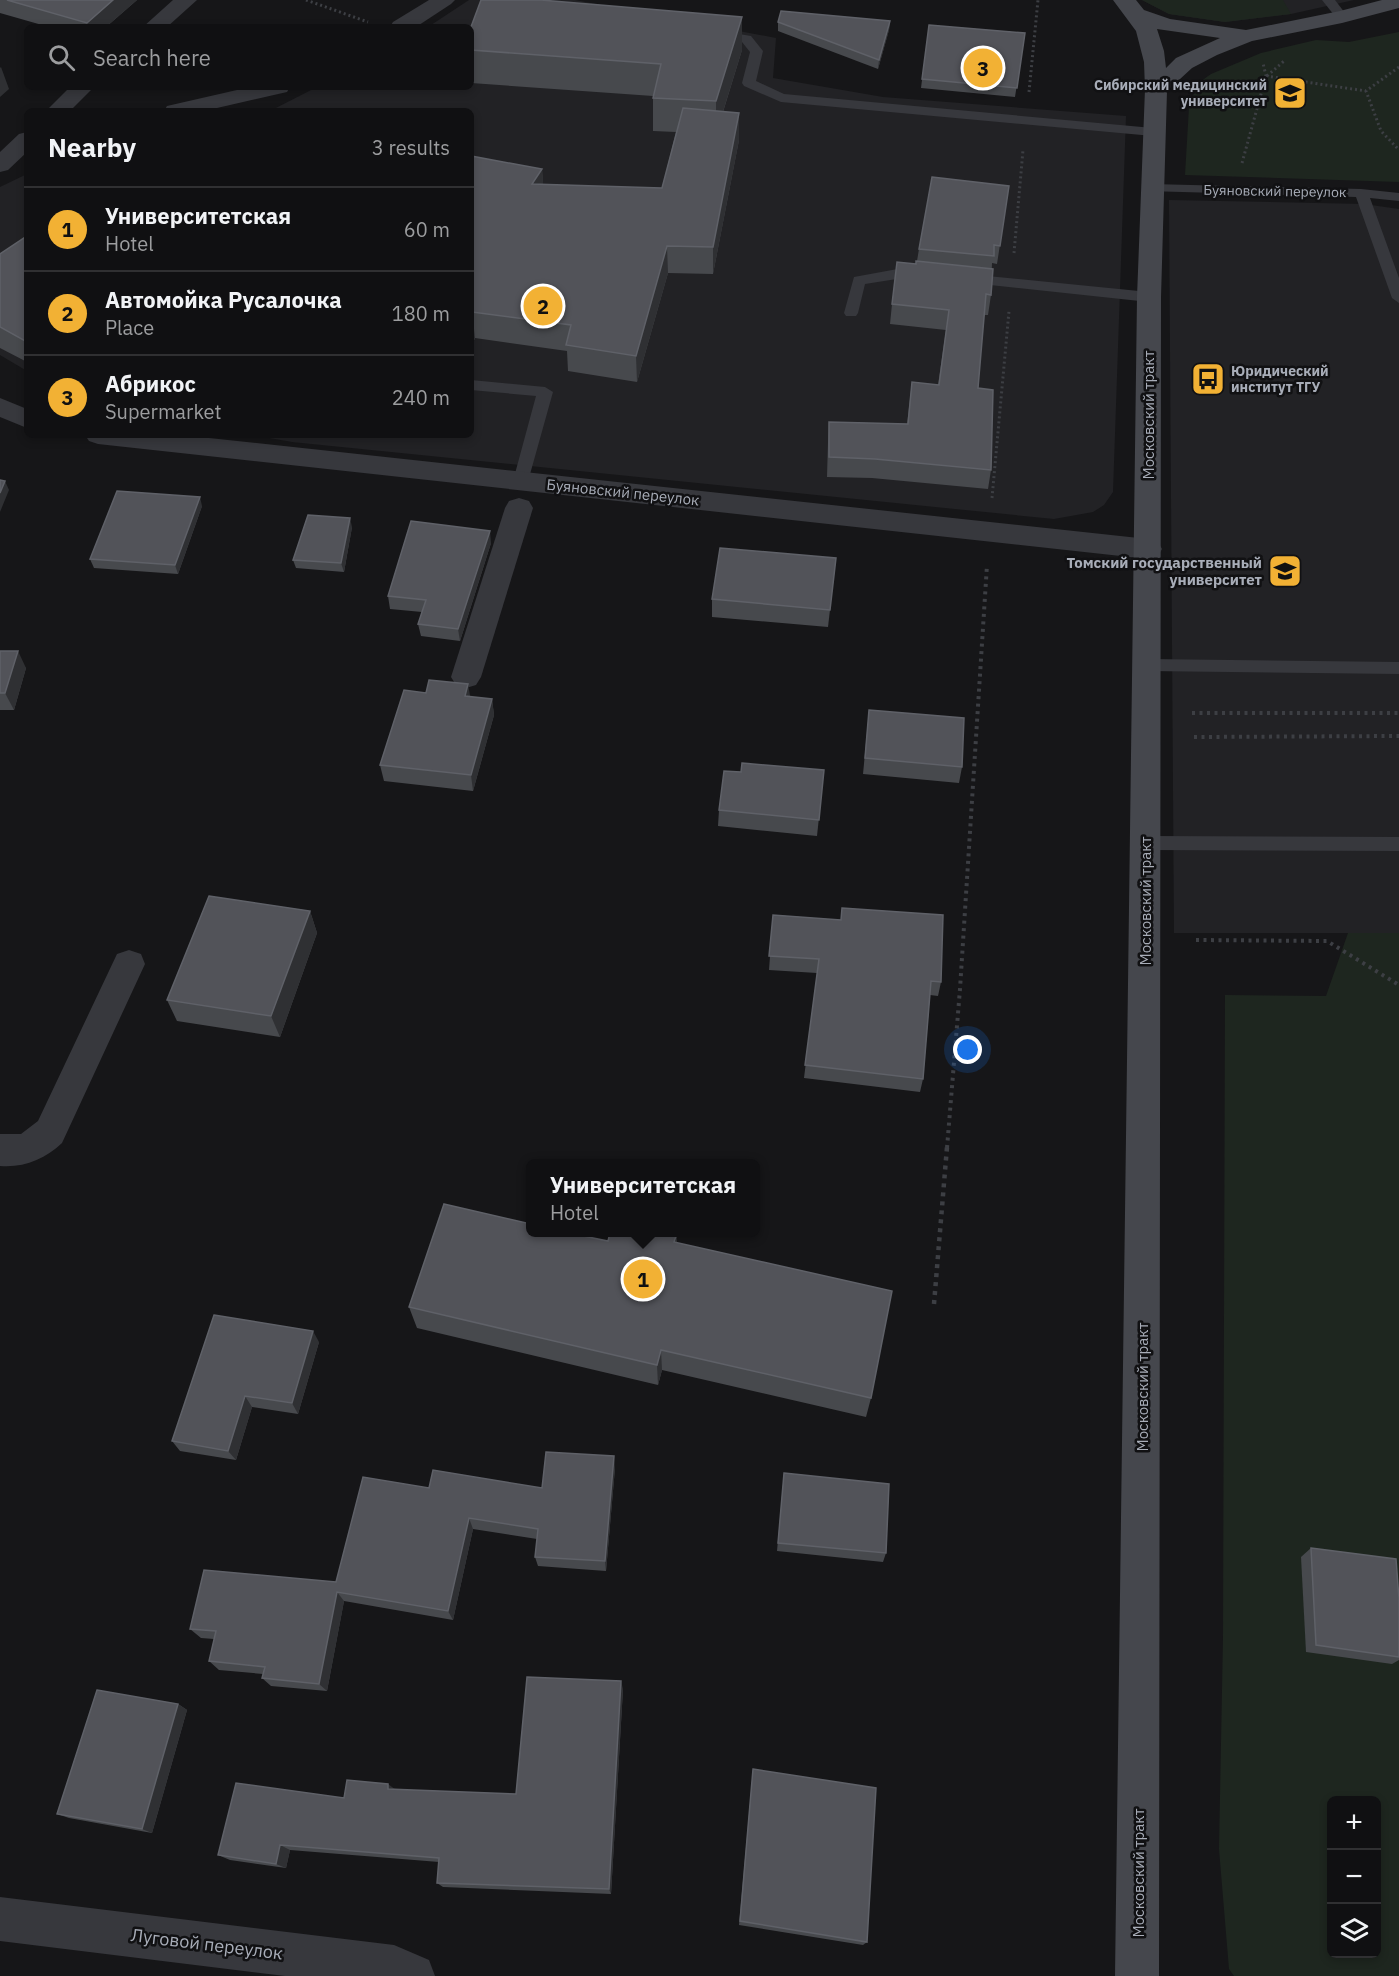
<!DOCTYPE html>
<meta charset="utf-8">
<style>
:root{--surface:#101012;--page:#19191b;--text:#f1f3f6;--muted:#9c9d9f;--line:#303032;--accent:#f2b134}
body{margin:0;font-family:"IBM Plex Sans",sans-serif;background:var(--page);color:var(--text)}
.controls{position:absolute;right:18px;bottom:18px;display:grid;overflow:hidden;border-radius:9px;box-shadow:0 3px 9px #0003}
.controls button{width:54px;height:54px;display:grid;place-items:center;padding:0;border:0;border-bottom:2px solid var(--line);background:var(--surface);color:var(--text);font:30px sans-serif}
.you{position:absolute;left:968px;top:1050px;width:21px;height:21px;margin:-15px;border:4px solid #fff;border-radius:50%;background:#1a73e8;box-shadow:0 0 0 9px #1a73e833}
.badge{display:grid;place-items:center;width:39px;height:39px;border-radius:50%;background:var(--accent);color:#111;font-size:20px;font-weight:700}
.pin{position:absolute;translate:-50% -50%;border:3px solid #fff;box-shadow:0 2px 6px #0006}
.popup{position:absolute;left:526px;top:1159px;width:234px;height:78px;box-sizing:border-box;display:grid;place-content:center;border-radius:9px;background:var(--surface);filter:drop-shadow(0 2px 4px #0005);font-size:20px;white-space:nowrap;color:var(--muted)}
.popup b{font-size:22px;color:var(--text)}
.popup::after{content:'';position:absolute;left:50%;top:100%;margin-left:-12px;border:12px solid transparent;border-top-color:var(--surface)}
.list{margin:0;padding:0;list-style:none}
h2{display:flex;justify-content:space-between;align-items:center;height:78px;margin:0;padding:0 24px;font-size:26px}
h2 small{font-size:20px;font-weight:400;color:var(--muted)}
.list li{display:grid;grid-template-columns:39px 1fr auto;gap:18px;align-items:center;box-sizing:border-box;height:84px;padding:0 24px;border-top:2px solid var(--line)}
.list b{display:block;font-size:22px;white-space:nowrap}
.list p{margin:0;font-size:20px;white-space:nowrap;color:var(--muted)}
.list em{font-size:20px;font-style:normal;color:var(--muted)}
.icon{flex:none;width:33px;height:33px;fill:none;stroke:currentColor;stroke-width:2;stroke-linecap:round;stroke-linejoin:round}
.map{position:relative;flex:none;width:1399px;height:1976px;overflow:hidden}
.search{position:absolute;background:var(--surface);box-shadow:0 3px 9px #0003;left:24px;top:24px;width:450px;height:66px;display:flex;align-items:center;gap:15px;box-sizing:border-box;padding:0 21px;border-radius:9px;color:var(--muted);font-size:22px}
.panel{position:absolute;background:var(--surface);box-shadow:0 3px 9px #0003;left:24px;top:108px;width:450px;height:330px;border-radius:9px}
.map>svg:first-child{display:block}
</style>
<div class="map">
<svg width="1399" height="1976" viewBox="0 0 1399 1976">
<rect width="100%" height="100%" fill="#161618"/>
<g fill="#222225">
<path d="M469 0H575L776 38 773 78 883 97 1126 116 1113 492 1104 505 1093 512 1054 519 292 442 253 435H471V111H270L317 87H471V27H428Z"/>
<path d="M1142 0H1354L1291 14 1225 22 1169 14Z"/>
<path d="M27 174V371L0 355V187Z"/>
<path d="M1169 200 1364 204 1399 209V933H1174Z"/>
</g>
<g fill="#1e261f" fill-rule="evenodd">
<path d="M1142 0H1283L1291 14 1225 22 1169 14Z"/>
<path d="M1399 32V182L1185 175 1189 107 1197 84 1211 74 1261 53 1316 40 1349 42Z"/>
<path d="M1348 933H1399V1976H1234L1229 1969 1219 1849 1223 1637 1225 995 1326 996ZM1332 1800H1376V1954H1332Z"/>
</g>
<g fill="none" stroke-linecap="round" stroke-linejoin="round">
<g stroke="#3d3f44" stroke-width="3" stroke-dasharray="2 3" stroke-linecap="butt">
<path d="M306 0 368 22"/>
<path d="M1399 67 1366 91 1381 131 1399 150"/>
<path d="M1266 76 1366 91"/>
<path d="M1267 76 1284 61"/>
<path d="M1029 92 1038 0"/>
<path d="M1242 163 1266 76 1263 63"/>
<path d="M1014 253 1023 150"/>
<path d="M992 498 1009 311"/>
</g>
<g stroke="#3d3f44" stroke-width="4" stroke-dasharray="3 4.5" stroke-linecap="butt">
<path d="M1192 713H1399"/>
<path d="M1194 737 1399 736"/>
<path d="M1196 940 1327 941 1399 985"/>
<path d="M947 1148 960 989 987 565"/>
</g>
<path stroke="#3d3f44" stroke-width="4.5" stroke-dasharray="4 5" stroke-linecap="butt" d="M934 1304 947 1147"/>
<g fill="#37383d" fill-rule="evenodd">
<path d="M1322 0H1335L1348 17 1346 20H1338Z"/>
<path d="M715 30 751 36 763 51 756 81 784 94 1153 128 1160 132 1153 136 781 102 744 86 742 83 750 52 742 42 710 37 709 34 710 31Z"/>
<path d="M1151 184 1361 189 1399 193V201L1370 198 1399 278V303L1392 298 1356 197 1146 191 1144 188 1146 185Z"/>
<path d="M903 268 922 270 929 275 922 280 903 278 865 284 858 313 856 316H846L844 313 854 277Z"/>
<path d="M967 274 1149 292 1156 297 1149 302 962 282 960 279Z"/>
<path d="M471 380 545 387 553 392 527 485H515L513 481 536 396 471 390Z"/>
<path d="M1147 659 1399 662V674L1147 671 1141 670 1138 665 1141 660Z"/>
<path d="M1146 836 1399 837V851L1146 850 1139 848 1137 843 1139 838Z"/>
</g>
<g fill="#37383d" fill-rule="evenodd">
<path d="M173 0H197L167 27H143Z"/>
<path d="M429 0H455L451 4 416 27H390L393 22Z"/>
<path d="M70 87H94L70 111H46Z"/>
<path d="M250 87H290L287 92 204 111H164L167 106Z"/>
<path d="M27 132V152L8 170 0 172V152L19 134Z"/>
<path d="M0 398 27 409V428L0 417Z"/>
<path d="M85 435H181L1148 539 1158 542 1162 549 1158 556 1148 559 98 444 89 441Z"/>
<path d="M519 498 529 501 533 508 481 677 476 685 466 688 456 685 451 677 505 508 509 501Z"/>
<path d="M129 950 141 954 145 964 62 1143C45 1159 24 1168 0 1166V1134H21L38 1121 117 954Z"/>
<path d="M0 1897 394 1945 429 1960 435 1976H285L0 1941Z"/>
</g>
<path fill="#45474d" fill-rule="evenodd" d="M1113 0H1136L1144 10 1170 19 1246 30 1340 11 1382 0H1399V8L1342 23 1252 41 1217 55 1192 68 1167 91 1161 297 1159 1976H1115L1137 297 1145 89 1144 62 1136 31ZM1157 29 1220 38 1176 58 1166 68 1164 51Z"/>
</g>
<g fill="#47494d">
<path d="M0 0H137L106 27H49L0 13Z"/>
<path d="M742 17V50L723 112 739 113V140L713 274 668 273 637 382 568 371 567 351 475 338 471 347V156L542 169 543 185 662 188 676 132 653 131V96L471 83V27Z"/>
<path d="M890 21 889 30 878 69 778 31V22Z"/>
<path d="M929 25 1025 33 1015 97 921 88Z"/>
<path d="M1009 186 997 264 992 263 991 295 988 315H984L978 388 991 470 988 489 872 478 827 477 828 442 829 422 907 424 912 382 938 385 946 330 890 324 892 304 917 261 919 249Z"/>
<path d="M27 236V362L0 348V254Z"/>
<path d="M202 506 178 574 94 568 90 559Z"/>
<path d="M352 527 344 572 296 568 293 560Z"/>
<path d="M491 543 460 641 421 636 418 624 422 612 390 609 388 596Z"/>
<path d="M836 558 828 627 712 617V599Z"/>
<path d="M0 651 26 668 14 710H0Z"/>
<path d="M426 693 492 699 494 715 473 791 384 781 380 765Z"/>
<path d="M869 710 962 767 959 783 863 774Z"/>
<path d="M824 770 817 836 718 826 719 810 741 772Z"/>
<path d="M842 908 941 982 938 996 930 995 923 1079 920 1092 804 1078 817 973 769 970 773 915 841 920Z"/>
<path d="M310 911 317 933 280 1037 177 1021 167 1000Z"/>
<path d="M677 1233V1243L871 1398 866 1417 662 1370 658 1385 417 1328 409 1307 608 1241Z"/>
<path d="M319 1342 298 1414 252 1407 236 1460 180 1451 172 1441Z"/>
<path d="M615 1468 606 1571 538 1566 535 1557 537 1539 473 1529 453 1620 344 1601 327 1691 271 1686 262 1678 263 1674 219 1670 209 1661 214 1639 201 1638 190 1629 336 1582 429 1488H542Z"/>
<path d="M784 1473 886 1553 883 1562 777 1551Z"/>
<path d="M1311 1548 1399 1657V1660L1392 1664 1306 1652 1301 1557Z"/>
<path d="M623 1689 611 1894 443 1887 437 1883 439 1862 290 1850 286 1868 230 1860 218 1855 344 1798 395 1790 516 1794Z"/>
<path d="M178 1704 187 1710 152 1833 69 1818 57 1814Z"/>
<path d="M753 1769 867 1942 863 1945 739 1925Z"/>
</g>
<g fill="#2f3033">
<path d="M113 0H137L106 27H88L87 23Z"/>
<path d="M742 17V50L716 134V101Z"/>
<path d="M890 21 889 30 878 69 879 60Z"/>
<path d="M1 67 9 89 0 97V68Z"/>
<path d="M739 113V140L713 274V247Z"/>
<path d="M542 169 544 196 532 184Z"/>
<path d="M667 246 668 273 637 382 636 356Z"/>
<path d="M472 312 475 338 471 347V313Z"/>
<path d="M5 481 9 490 0 512V493Z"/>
<path d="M200 497 202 506 178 574 175 565Z"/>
<path d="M350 518 352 527 344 572 341 563Z"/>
<path d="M490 531 491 543 460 641 458 629Z"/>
<path d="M18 651 26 668 14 710 5 693Z"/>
<path d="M468 684 471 701 465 696Z"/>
<path d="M492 699 494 715 473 791 471 775Z"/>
<path d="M310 911 317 933 280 1037 271 1016Z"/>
<path d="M677 1233V1254L674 1242Z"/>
<path d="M313 1331 319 1342 298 1414 292 1403Z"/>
<path d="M661 1350 662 1370 658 1385 657 1365Z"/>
<path d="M245 1396 252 1407 236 1460 228 1451Z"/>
<path d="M614 1456 615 1468 606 1571 605 1561Z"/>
<path d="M469 1518 473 1529 453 1620 448 1611Z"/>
<path d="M337 1592 344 1601 327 1691 319 1684Z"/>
<path d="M621 1681 623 1689 611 1894 609 1889Z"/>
<path d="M178 1704 187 1710 152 1833 142 1829Z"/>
<path d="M388 1784 396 1790 388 1789Z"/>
<path d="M280 1845 290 1850 286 1868 276 1864Z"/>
</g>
<g fill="#525359" stroke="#5f6168" stroke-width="1.5">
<path d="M7 0H113L87 23Z"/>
<path d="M481 0H541L742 17 716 101 653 98 661 64 471 50V27Z"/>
<path d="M781 11 890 21 879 60 778 22Z"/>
<path d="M929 25 1025 33 1017 88 922 79Z"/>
<path d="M683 108 739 113 713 247 667 246 636 356 566 345 571 325 472 312 471 313V156L542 169 532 184 662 188Z"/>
<path d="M932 177 1009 186 1000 246 994 245V256L919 249Z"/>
<path d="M27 236V342L0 327V254Z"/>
<path d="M916 261 993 269 991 295 986 294 978 388 993 390 991 470 875 459 829 457V422L908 424 912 382 939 385 949 310 892 304 897 262 916 264Z"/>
<path d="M0 480 5 481 0 493Z"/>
<path d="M117 491 200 497 175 565 90 559Z"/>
<path d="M308 515 350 518 341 563 293 560Z"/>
<path d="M411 521 490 531 458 629 418 624 426 600 388 596Z"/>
<path d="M720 548 836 558 830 610 712 599Z"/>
<path d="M0 651H18L5 693H0Z"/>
<path d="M429 680 468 684 465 696 492 699 471 775 380 765 404 690 426 693Z"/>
<path d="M869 710 964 718 962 767 865 758Z"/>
<path d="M742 763 824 770 819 820 719 810 724 771 741 772Z"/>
<path d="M209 896 310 911 271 1016 167 1000Z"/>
<path d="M842 908 943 915 941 982 931 981 923 1079 805 1065 819 959 769 956 773 915 841 920Z"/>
<path d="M444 1204 531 1224V1233H569L608 1241 610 1233H677L674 1242 892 1291 871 1398 661 1350 657 1365 409 1307Z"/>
<path d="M214 1315 313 1331 292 1403 245 1396 228 1451 172 1441Z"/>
<path d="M546 1452 614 1456 605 1561 535 1557 538 1529 469 1518 448 1611 337 1592 319 1684 262 1678 265 1667 209 1661 216 1631 190 1629 204 1570 336 1582 363 1477 429 1488 433 1470 542 1488Z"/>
<path d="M784 1473 889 1484 886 1553 778 1543Z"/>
<path d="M1311 1548 1396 1559 1399 1599V1657L1316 1645Z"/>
<path d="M527 1677 621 1681 609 1889 437 1883 439 1858 280 1845 276 1864 218 1855 236 1783 344 1798 347 1780 388 1784V1789L516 1794Z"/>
<path d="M97 1690 178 1704 142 1829 57 1814Z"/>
<path d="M753 1769 876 1788 867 1942 740 1921Z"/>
</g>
<defs>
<g id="university-square" transform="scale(1.725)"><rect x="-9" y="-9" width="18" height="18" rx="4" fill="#f2b134" stroke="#111113"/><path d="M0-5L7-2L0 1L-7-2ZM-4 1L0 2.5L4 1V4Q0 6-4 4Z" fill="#111"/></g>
<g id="bus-square" transform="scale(1.725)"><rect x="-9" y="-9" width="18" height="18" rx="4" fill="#f2b134" stroke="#111113"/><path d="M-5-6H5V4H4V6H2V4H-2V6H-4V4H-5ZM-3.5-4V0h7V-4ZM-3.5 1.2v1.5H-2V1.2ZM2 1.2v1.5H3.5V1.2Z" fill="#111"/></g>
</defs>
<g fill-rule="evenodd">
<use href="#university-square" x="1290" y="93"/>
<use href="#bus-square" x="1208" y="379"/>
<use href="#university-square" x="1285" y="571"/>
</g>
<g text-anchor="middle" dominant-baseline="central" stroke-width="5" stroke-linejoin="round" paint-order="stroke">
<g font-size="14" font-weight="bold" fill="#a8adb8" stroke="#111113" text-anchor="end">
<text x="1267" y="85">Сибирский медицинский<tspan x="1267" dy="16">университет</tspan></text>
<text x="1231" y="371" text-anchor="start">Юридический<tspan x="1231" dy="16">институт ТГУ</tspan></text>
</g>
<g font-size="14" fill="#a8adb8" stroke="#111113">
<text transform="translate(1275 191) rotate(1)">Буяновский переулок</text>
</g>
<g font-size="15" fill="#a8adb8" stroke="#111113">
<text transform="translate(1148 415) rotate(-90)">Московский тракт</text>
<text transform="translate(623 492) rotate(6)">Буяновский переулок</text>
<text transform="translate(1145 901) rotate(-90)">Московский тракт</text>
<text transform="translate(1142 1387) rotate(-90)">Московский тракт</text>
<text transform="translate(1138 1873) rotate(-90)">Московский тракт</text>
</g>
<g font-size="15" font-weight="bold" fill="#a8adb8" stroke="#111113" text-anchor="end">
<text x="1262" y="562">Томский государственный<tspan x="1262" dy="17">университет</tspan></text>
</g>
<g font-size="18" fill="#a8adb8" stroke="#111113">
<text transform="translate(207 1944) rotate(7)">Луговой переулок</text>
</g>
</g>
</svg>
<div class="controls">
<button>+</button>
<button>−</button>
<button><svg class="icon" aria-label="layers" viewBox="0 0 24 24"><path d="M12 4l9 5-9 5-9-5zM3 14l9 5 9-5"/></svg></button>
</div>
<div class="you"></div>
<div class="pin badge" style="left:643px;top:1279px">1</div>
<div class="popup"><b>Университетская</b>Hotel</div>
<div class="pin badge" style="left:543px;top:306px">2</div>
<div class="pin badge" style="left:983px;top:68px">3</div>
<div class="search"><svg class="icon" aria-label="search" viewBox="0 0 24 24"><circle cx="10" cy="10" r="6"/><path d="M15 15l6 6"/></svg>Search here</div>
<section class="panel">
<h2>Nearby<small>3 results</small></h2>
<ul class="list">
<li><span class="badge">1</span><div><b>Университетская</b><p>Hotel</p></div><em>60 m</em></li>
<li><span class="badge">2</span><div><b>Автомойка Русалочка</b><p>Place</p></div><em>180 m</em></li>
<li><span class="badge">3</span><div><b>Абрикос</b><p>Supermarket</p></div><em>240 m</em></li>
</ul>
</section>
</div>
